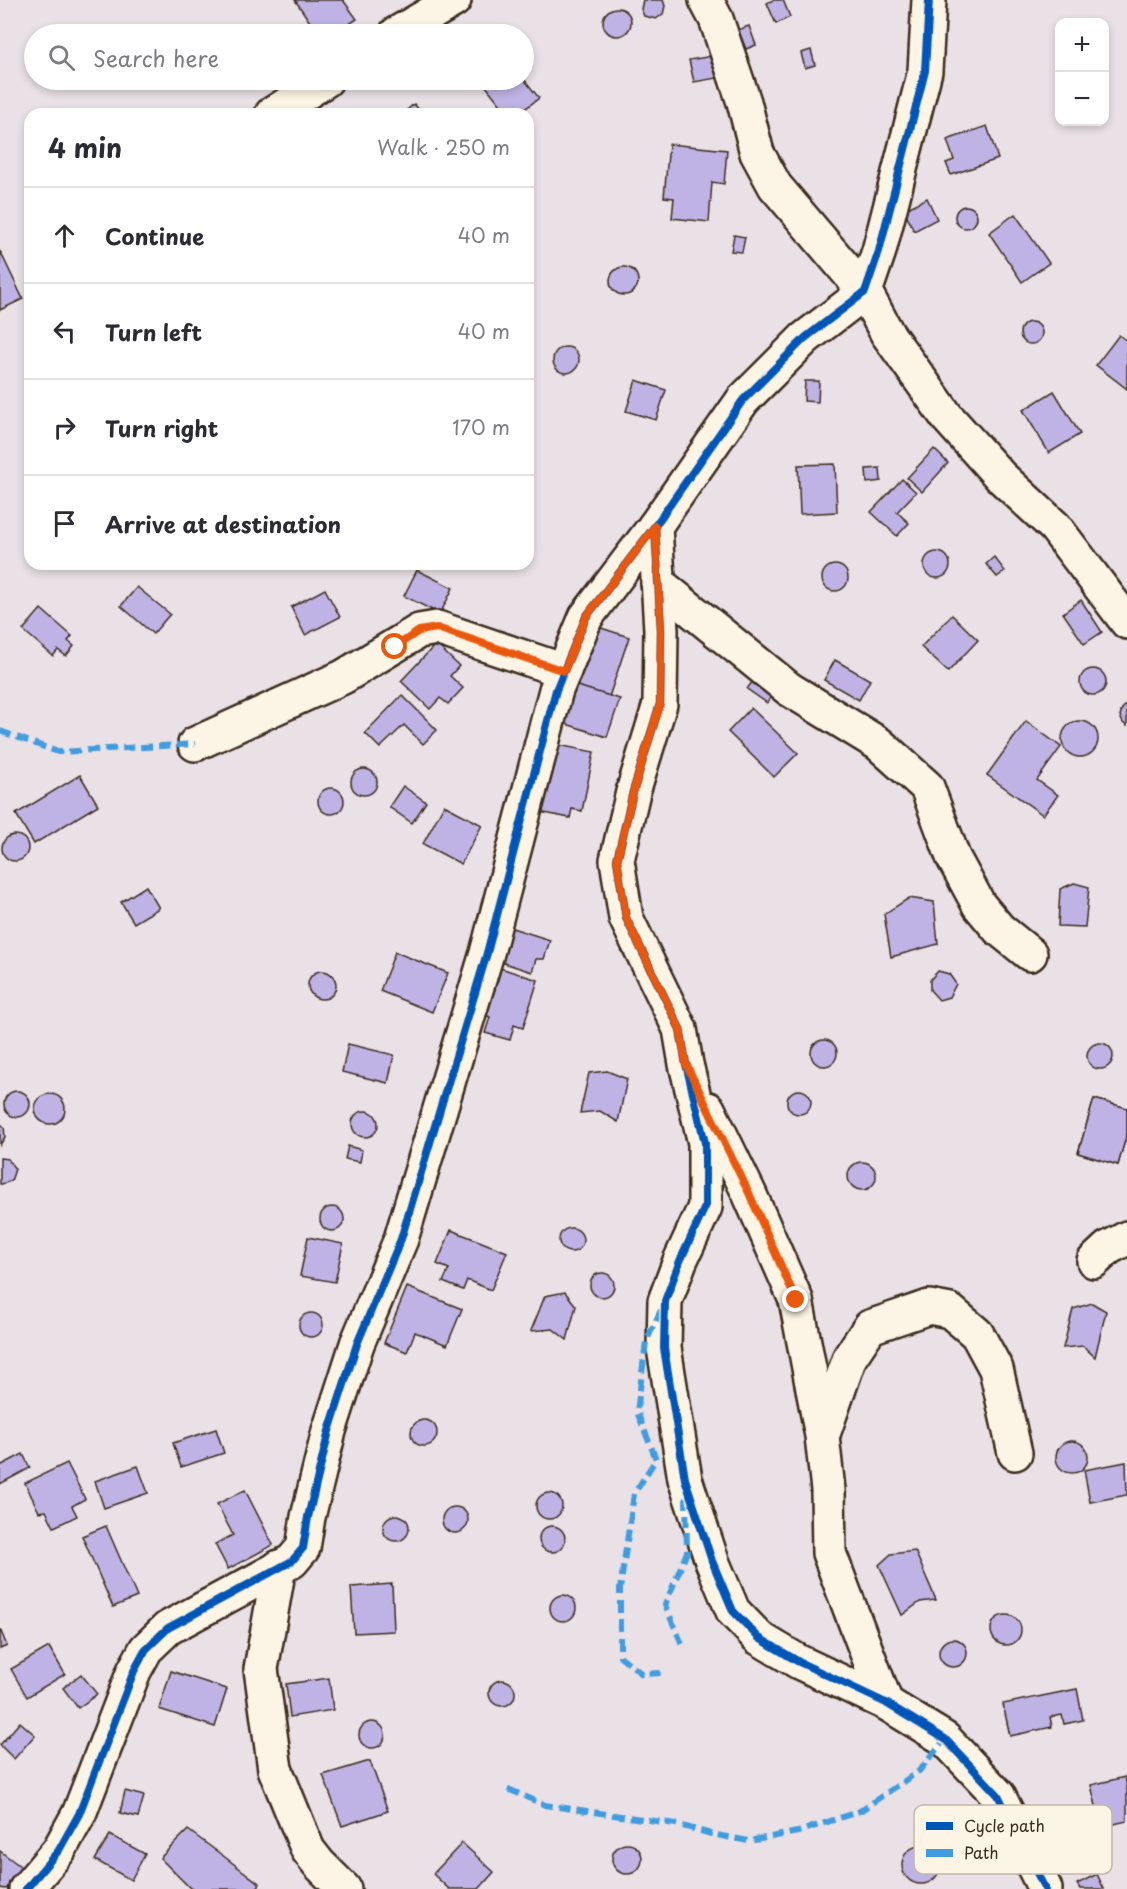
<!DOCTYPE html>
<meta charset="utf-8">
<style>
:root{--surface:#fff;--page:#f7f7f7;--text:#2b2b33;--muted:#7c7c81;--line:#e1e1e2}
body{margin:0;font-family:"Playpen Sans",sans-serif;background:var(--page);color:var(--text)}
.controls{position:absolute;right:18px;top:18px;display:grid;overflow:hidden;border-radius:12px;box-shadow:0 3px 9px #0003}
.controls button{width:54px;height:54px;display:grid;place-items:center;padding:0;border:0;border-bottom:2px solid var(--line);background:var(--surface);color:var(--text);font:30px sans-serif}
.stop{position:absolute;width:18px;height:18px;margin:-14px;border:4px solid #ea580c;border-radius:50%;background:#fff}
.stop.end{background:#ea580c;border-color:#fff;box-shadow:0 2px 6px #0008}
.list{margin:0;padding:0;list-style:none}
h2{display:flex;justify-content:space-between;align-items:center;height:78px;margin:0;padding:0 24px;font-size:26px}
h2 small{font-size:20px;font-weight:400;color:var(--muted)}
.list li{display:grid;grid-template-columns:39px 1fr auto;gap:18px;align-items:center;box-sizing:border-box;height:96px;padding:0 24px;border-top:2px solid var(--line)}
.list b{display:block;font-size:22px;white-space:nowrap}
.list em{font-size:20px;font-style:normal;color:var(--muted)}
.icon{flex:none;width:33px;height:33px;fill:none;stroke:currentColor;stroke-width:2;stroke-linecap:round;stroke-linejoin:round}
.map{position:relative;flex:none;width:1127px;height:1889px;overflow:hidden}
.search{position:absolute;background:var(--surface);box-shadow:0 3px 9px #0003;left:24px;top:24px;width:510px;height:66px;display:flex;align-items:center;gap:15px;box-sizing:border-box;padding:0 21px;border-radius:33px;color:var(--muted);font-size:22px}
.panel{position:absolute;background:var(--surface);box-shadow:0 3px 9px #0003;left:24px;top:108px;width:510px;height:462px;border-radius:18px}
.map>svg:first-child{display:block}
</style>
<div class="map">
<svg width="1127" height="1889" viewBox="0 0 1127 1889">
<rect width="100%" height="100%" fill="#e9e1e5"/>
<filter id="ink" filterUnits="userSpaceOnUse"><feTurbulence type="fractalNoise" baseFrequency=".0167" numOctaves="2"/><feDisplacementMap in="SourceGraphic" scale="12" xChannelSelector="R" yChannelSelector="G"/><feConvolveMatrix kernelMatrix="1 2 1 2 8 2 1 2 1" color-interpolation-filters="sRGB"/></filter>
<g filter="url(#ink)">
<g fill="#beb3e4" stroke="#3b2a1e" stroke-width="1.5">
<path d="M295 0H343L357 19 334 34H318Z"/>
<path d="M643 0H663L665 6 663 14 656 19 644 16 641 9Z"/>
<path d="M773 0H783L790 17 776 24 767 3Z"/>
<circle cx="617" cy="22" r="14"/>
<path d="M749 26 756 45 746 49 738 30Z"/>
<path d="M811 50 815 65 805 68 801 53Z"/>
<path d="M712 56 717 78 694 82 689 60Z"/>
<path d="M524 79 539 98 518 114H508L481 80Z"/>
<path d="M414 104 423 114H402Z"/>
<path d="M987 126 998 159 951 175 946 163 954 160 947 140Z"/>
<path d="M669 144 727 150 724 184 712 182 709 222 672 218 674 198 664 197Z"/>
<path d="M927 198 937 219 914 231 904 210Z"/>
<circle cx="966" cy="217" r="11"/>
<path d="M1015 214 1049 263 1022 282 989 233Z"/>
<path d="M734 235 745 237 742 252 731 251Z"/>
<path d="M0 251 23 299 0 310Z"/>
<circle cx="624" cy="281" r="14"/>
<circle cx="1031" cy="333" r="11"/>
<path d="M1119 335 1127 341V389L1096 365Z"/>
<circle cx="566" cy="360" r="13"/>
<path d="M636 380 666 390 656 420 626 411Z"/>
<path d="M805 381H819L818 402 804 401Z"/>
<path d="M1054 391 1080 434 1049 453 1023 410Z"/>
<path d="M934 449 948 463 922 492 907 478Z"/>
<path d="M835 464 837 512 800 514 798 465Z"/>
<path d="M880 468 881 481 867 483 866 469Z"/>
<path d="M902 479 916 492 897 512 909 523 897 536 871 512Z"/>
<circle cx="937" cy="565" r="13"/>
<path d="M994 557 1005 571 997 577 986 564Z"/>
<circle cx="835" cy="578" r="13"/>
<path d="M417 570 453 588 440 614 404 596Z"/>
<path d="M137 587 170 614 153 634 121 606Z"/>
<path d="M325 589 340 617 305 635 291 607Z"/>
<path d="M1081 600 1102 632 1084 644 1063 613Z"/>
<path d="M41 609 72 636 68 641 74 646 66 656 58 650 53 656 23 630Z"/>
<path d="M952 615 978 640 948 672 921 647Z"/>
<path d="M595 626 629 637 609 697 574 685Z"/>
<path d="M436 644 459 666 450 676 463 688 448 704 440 698 430 709 401 681Z"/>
<path d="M835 660 870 680 859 700 824 680Z"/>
<circle cx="1093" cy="682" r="13"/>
<path d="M760 671 780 686 767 703 747 689Z"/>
<path d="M574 685 620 699 607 737 563 723Z"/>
<path d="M402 695 437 730 423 744 404 725 380 748 365 733Z"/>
<path d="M1127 704V726L1123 723 1120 716 1122 709Z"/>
<path d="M751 708 798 753 774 777 728 732Z"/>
<path d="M1026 721 1061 747 1037 780 1058 795 1043 815 987 775Z"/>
<circle cx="1080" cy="739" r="18"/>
<path d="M553 744 594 752 582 811 572 809 570 818 539 812Z"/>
<circle cx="364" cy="782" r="13"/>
<path d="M80 775 98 805 34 844 16 814Z"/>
<path d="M403 786 426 802 412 823 389 807Z"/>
<circle cx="331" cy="801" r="13"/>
<path d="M444 805 482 825 461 864 423 844Z"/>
<circle cx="15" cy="848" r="13"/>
<path d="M1074 883 1089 887 1085 927 1058 926 1060 889Z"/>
<path d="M146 886 159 908 134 923 121 902Z"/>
<path d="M909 898 934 902 938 944 891 957 884 914Z"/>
<path d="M509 927 550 940 544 959H536L532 972 498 961Z"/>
<path d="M395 952 448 973 432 1012 380 991Z"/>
<path d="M494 966 538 980 523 1028 514 1025 510 1040 485 1033 490 1017 479 1013Z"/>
<circle cx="322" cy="985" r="14"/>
<path d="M938 971 949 974 956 984 949 997 939 1000 930 990V980Z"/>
<circle cx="824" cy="1053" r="13"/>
<circle cx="1100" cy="1056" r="13"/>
<path d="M348 1044 394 1055 388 1083 342 1072Z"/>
<path d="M607 1071 627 1079 618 1122 600 1111 580 1113 589 1073Z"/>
<circle cx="799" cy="1102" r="12"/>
<circle cx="17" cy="1104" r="13"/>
<circle cx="50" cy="1109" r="15"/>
<path d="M1094 1099 1127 1108V1133L1118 1165 1078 1153Z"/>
<path d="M1094 1099 1127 1108V1133L1118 1165 1078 1153Z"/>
<circle cx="365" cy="1124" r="13"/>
<path d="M0 1123 4 1127 5 1137 0 1145Z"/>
<path d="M348 1146 362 1150 360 1162 345 1159Z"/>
<path d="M0 1158 8 1159 15 1169 11 1181 2 1184H0Z"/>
<circle cx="862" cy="1176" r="14"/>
<circle cx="332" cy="1219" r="12"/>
<circle cx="571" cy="1240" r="12"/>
<path d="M451 1230 507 1252 491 1290 467 1280 463 1290 443 1282 449 1269 437 1264Z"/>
<path d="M308 1237 343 1244 335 1282 300 1276Z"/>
<circle cx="602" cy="1285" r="12"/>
<path d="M407 1287 462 1309 447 1345 415 1332 407 1352 384 1343Z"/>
<path d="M565 1292 576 1306 567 1340 553 1329 531 1331 545 1296Z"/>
<path d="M1092 1303 1106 1311 1095 1357 1083 1346 1063 1348 1073 1309Z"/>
<circle cx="311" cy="1325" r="12"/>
<circle cx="424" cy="1433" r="13"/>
<path d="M216 1429 224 1453 181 1467 173 1443Z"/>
<circle cx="1072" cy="1457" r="16"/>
<path d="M23 1454 30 1468 0 1484V1466Z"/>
<path d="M1126 1462 1127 1495 1090 1502 1084 1470Z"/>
<path d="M67 1463 85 1499 72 1506 77 1516 54 1527 46 1511 39 1512 25 1483Z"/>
<path d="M138 1466 148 1493 104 1508 95 1481Z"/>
<path d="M245 1490 273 1545 228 1569 215 1544 233 1535 217 1504Z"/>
<circle cx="549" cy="1506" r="13"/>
<circle cx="455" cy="1520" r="13"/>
<circle cx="396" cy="1528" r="13"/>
<circle cx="552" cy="1539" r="13"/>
<path d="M106 1526 137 1597 113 1607 82 1536Z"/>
<path d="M915 1551 936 1600 920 1602 902 1615 879 1565 891 1554Z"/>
<path d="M392 1584 394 1631 354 1633 351 1587Z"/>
<circle cx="563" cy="1608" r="13"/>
<circle cx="1006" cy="1630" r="15"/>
<path d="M0 1629 7 1646 0 1649Z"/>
<circle cx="953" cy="1653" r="14"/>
<path d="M49 1647 65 1674 27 1697 11 1669Z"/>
<path d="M171 1671 227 1689 215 1727 159 1709Z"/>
<path d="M81 1674 97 1694 78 1708 63 1688Z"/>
<path d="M329 1678 333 1710 290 1717 286 1684Z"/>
<circle cx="502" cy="1693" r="13"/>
<path d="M1077 1689 1083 1720 1064 1724 1062 1715 1050 1717 1052 1727 1010 1736 1003 1704Z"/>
<circle cx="372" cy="1735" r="13"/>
<path d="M20 1722 35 1735 14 1759 0 1745Z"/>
<path d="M370 1761 388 1811 342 1826 323 1775Z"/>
<path d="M1125 1777 1127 1787V1821L1101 1827 1091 1785Z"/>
<path d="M125 1791 144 1796 138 1817 120 1813Z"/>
<path d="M188 1830 226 1858 260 1884 256 1889H191L160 1858Z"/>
<path d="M110 1835 145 1854 131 1880 95 1860Z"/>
<path d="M462 1843 494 1872 479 1889H449L433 1874Z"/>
<circle cx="627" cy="1859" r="15"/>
<circle cx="921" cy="1865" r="19"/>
<path d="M0 1851 24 1869 6 1889 0 1888Z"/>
<path d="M1097 1874 1104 1889H1080L1077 1884Z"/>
</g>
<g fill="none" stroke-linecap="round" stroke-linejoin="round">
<g stroke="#3b2a1e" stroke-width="38">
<g id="minor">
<path d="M706 0 716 19 744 102 757 153 775 186 865 292 887 333 947 417 1000 476 1055 527 1127 622"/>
<path d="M396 34 454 0"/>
<path d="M272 114 326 80"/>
<path d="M655 526 661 630 660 704 633 792 617 860 626 918 680 1029 686 1064 705 1143V1207L680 1261 665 1301 664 1348 685 1479 712 1561 733 1611 759 1638 799 1662 886 1703 945 1739 998 1795 1045 1889"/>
<path d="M658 583 789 689 879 744 927 787 953 857 979 905 999 929 1030 954"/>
<path d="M195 744 343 677 419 631 437 628 564 671"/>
<path d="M708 1109 749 1193 796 1300 822 1436 828 1490 829 1553 886 1703"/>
<path d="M1094 1261 1108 1248 1127 1238"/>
<path d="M823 1434 850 1357 870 1327 929 1307 950 1311 977 1334 996 1369 1015 1453"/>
<path d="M279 1567 261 1669 275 1769 308 1850 319 1864 344 1889"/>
<path d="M26 1889 59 1850 79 1814 134 1671 146 1649 168 1628 292 1561 303 1548 308 1517 329 1431 357 1344 401 1239 487 953 556 690 586 617 655 526 743 400 805 338 865 292 879 251 925 71 929 0"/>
</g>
</g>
<use href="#minor" stroke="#fcf5e5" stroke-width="33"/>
<g stroke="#3f9ce0" stroke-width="6" stroke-dasharray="12 6" stroke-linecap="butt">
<path d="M0 731 58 752 195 744"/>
<path d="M661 1310 646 1342 637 1412 656 1459 634 1494 620 1589V1656L642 1674 663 1673"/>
<path d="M682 1644 665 1605 687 1552 686 1497"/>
<path d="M508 1789 545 1805 676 1824 711 1834 749 1841 798 1832 860 1811 919 1771 945 1739"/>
</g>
<g stroke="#fcf5e5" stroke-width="11">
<g id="cycleway">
<path d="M655 526 661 630 660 704 633 792 617 860 626 918 680 1029 686 1064 705 1143V1207L680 1261 665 1301 664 1348 685 1479 712 1561 733 1611 759 1638 799 1662 886 1703 945 1739 998 1795 1045 1889"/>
<path d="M26 1889 59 1850 79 1814 134 1671 146 1649 168 1628 292 1561 303 1548 308 1517 329 1431 357 1344 401 1239 487 953 556 690 586 617 655 526 743 400 805 338 865 292 879 251 925 71 929 0"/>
</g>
</g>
<use href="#cycleway" stroke="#0057b8" stroke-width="8"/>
</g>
</g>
<g fill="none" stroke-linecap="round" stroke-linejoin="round" filter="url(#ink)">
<path stroke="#ea580c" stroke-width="8" d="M395 647 419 631 437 628 564 671 586 617 655 526 661 630 660 704 633 792 617 860 626 918 680 1029 686 1064 749 1193 796 1300"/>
</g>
<rect x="914" y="1805" width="198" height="69" rx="9" fill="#fcf5e5" stroke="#c2b8a9" stroke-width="1.5"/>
<rect x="926" y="1822" width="27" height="8" fill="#0057b8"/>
<rect x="926" y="1849" width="27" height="8" fill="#3f9ce0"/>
<g font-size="16" fill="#3b2a1e">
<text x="964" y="1832">Cycle path</text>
<text x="964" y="1859">Path</text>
</g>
</svg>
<div class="controls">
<button>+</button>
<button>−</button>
</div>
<div class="stop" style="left:395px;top:647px"></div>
<div class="stop end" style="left:796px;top:1300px"></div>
<div class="search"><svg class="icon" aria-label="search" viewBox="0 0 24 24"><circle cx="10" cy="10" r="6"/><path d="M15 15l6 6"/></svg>Search here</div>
<section class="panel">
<h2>4 min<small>Walk · 250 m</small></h2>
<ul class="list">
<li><svg class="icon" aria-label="ahead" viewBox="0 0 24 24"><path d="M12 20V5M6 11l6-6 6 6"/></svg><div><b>Continue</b></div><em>40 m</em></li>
<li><svg class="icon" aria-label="left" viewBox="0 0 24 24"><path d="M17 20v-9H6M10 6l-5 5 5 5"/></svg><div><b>Turn left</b></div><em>40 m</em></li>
<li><svg class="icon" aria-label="right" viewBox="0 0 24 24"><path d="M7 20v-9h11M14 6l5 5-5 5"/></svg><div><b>Turn right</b></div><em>170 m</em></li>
<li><svg class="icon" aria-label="arrive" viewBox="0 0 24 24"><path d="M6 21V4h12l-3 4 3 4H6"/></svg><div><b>Arrive at destination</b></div></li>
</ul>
</section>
</div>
